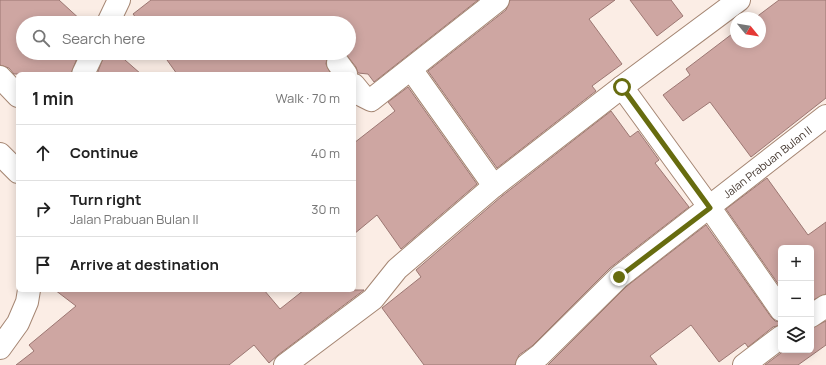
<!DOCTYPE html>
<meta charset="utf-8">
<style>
:root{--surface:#fff;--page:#f6f6f6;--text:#222;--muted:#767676;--line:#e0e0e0}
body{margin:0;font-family:Manrope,sans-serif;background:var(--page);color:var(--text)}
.controls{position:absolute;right:12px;bottom:12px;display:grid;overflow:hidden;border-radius:6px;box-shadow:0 2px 10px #0003}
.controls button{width:36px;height:36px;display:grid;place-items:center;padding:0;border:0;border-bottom:1px solid var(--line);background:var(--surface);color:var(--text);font:20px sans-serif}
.compass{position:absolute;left:730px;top:12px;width:36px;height:36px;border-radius:50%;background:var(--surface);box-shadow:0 2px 10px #0003;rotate:120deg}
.stop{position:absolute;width:12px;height:12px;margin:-9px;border:3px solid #676c0f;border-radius:50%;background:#fff}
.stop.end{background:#676c0f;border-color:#fff;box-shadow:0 1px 4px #0008}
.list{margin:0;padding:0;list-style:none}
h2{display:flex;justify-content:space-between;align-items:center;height:52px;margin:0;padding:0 16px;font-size:17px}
h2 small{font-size:13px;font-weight:400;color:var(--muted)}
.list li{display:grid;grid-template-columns:26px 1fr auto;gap:12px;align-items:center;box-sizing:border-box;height:56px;padding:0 16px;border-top:1px solid var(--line)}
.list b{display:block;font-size:15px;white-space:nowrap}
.list p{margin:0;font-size:13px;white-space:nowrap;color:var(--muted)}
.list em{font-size:13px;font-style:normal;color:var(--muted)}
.icon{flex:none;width:22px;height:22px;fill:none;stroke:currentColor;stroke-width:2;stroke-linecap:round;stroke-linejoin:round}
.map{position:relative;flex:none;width:826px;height:365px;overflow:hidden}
.search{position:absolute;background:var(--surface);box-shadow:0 2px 10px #0003;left:16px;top:16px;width:340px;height:44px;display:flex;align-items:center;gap:10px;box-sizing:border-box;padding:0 14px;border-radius:22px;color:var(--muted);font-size:15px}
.panel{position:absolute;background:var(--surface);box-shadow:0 2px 10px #0003;left:16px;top:72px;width:340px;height:220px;border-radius:6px}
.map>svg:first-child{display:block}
</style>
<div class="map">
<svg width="826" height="365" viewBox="0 0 826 365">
<rect width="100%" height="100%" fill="#fbede5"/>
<g fill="#cea6a2" stroke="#9c7772">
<path d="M0 0H59L83 22 81 23H23V53H79L71 74H14L9 68 0 65Z"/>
<path d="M151 0H478L374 82 368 74 358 73 356 67 345 53H349V23H140L133 14Z"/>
<path d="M510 0H615L589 19 622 64 592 86 596 91 497 168 428 71 506 10Z"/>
<path d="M630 0H671L683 16 657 36Z"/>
<path d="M779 0H826V98L751 157 710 102 683 121 663 95 690 75 686 69 736 31V42H760V18H755Z"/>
<path d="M105 53H117L141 74H97Z"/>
<path d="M162 53H331L327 58 326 64 331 74H177Z"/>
<path d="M408 87 477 184 401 249 377 215 354 234V143L395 111 388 102Z"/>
<path d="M611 111 630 137 638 131 659 160 655 163 689 207 610 268 532 346 519 355 515 365H424L382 308 421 277 416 270 502 196Z"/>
<path d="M767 178 808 235 826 222V294L811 301V248H781V288L726 209Z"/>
<path d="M706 225 771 317 775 321 781 322V325L773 327 748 347 745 343 719 362 691 325 650 356 657 365H548L627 286Z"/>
<path d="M55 290H264L280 309 304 290H364L278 355 269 363 254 345 229 365H16L34 351 29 345 76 306Z"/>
<path d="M826 321V345L798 365H765L785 350H811V328Z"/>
</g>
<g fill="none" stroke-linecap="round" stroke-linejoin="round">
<g stroke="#a58673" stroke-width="24">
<g id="minor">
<path d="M108 23 119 0"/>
<path d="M338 63 346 74"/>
<path d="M411 69 494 186"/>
<path d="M83 74 93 53"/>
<path d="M0 77 18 96"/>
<path d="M354 85 363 96 371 100 498 0"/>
<path d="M622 87 710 208 781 310"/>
<path d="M0 154 18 172"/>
<path d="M811 316 826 306"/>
<path d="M0 348 18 323 27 302 29 290"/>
<path d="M285 365 373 299 397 269 494 186 622 87 739 0"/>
<path d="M527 365 540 355 619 277 826 116"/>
<path d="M744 365 781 337"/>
</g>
</g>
<use href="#minor" stroke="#fff" stroke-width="22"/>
</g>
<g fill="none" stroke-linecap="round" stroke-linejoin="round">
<path stroke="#676c0f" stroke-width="5" d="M619 277 710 208 622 87"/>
</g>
<g text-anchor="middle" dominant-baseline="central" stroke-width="3.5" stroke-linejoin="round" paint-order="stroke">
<g font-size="11" fill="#41342c" stroke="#fff">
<text transform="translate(767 162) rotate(-38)">Jalan Prabuan Bulan II</text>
</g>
</g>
</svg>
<div class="controls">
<button>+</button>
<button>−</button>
<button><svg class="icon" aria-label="layers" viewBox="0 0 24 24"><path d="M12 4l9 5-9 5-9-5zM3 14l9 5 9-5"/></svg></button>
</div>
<svg class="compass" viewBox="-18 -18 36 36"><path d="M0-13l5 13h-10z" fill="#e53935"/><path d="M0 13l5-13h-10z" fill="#767676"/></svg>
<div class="stop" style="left:622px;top:87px"></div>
<div class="stop end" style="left:619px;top:277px"></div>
<div class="search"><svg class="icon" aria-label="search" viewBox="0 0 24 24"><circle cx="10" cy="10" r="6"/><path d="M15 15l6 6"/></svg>Search here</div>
<section class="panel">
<h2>1 min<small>Walk · 70 m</small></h2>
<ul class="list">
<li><svg class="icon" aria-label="ahead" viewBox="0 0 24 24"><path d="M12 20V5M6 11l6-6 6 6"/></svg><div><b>Continue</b></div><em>40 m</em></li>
<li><svg class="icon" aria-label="right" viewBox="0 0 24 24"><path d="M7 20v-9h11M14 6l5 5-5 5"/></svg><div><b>Turn right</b><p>Jalan Prabuan Bulan II</p></div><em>30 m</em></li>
<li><svg class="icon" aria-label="arrive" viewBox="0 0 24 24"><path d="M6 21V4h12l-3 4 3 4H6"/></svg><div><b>Arrive at destination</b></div></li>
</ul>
</section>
</div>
